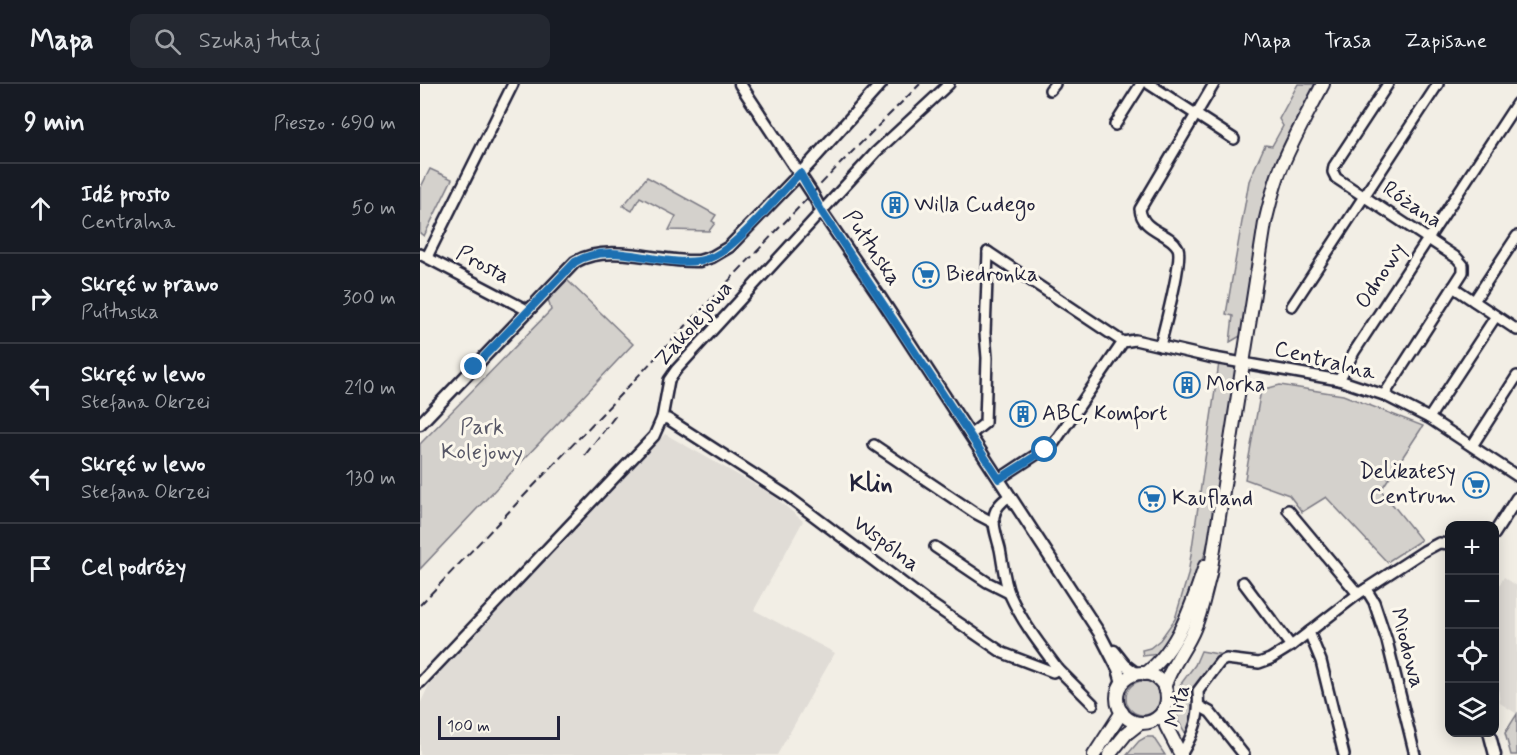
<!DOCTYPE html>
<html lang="pl">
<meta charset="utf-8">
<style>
:root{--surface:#171b24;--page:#242831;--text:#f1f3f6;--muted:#9ea1a6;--line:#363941}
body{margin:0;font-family:Mynerve,sans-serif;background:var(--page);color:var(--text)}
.controls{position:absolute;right:18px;bottom:18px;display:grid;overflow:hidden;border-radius:12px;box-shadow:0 3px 15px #0003}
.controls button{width:54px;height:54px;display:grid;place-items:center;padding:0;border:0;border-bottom:2px solid var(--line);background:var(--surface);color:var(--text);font:30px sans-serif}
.scale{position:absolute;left:18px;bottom:15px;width:122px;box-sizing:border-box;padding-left:6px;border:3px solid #22223b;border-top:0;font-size:16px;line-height:21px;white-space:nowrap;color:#22223b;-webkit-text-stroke:4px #fbf7ec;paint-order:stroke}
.stop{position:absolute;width:18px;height:18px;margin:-14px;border:4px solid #1f6fb2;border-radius:50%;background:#fff}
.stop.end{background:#1f6fb2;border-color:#fff;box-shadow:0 2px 6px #0008}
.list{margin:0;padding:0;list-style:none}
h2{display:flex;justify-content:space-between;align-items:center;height:78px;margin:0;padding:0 24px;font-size:26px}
h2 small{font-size:20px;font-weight:400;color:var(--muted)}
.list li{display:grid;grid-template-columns:39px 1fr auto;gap:18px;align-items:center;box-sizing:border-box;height:90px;padding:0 24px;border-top:2px solid var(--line)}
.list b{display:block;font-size:22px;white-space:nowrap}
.list p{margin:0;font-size:20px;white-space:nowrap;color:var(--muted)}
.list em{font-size:20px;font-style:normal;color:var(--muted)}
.icon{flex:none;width:33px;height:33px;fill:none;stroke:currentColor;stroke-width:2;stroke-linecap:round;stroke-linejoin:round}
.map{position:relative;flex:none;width:1097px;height:671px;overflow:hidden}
header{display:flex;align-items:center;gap:36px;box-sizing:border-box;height:84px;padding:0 30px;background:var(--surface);border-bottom:2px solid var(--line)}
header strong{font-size:28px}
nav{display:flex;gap:33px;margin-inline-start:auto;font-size:21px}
.search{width:420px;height:54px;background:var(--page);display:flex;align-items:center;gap:15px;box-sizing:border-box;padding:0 21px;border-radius:12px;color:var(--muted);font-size:22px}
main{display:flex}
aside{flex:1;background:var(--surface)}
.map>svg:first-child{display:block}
</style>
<header>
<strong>Mapa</strong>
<div class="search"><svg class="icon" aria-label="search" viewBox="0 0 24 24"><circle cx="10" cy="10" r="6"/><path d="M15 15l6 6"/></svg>Szukaj tutaj</div>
<nav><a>Mapa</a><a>Trasa</a><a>Zapisane</a></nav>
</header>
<main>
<aside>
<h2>9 min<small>Pieszo · 690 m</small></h2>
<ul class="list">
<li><svg class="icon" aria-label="ahead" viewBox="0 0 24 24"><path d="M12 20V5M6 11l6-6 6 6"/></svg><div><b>Idź prosto</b><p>Centralna</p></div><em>50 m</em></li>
<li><svg class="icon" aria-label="right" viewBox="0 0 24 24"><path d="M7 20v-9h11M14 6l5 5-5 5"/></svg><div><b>Skręć w prawo</b><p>Pułtuska</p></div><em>300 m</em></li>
<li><svg class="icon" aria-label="left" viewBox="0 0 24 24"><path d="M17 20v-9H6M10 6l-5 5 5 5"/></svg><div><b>Skręć w lewo</b><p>Stefana Okrzei</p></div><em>210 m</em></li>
<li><svg class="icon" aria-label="left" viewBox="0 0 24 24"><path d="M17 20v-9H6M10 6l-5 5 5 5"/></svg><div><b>Skręć w lewo</b><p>Stefana Okrzei</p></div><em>130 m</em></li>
<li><svg class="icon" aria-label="arrive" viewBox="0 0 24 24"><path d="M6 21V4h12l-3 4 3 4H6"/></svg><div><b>Cel podróży</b></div></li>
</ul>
</aside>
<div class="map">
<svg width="1097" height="671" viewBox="0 0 1097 671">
<rect width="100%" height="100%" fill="#f2eee5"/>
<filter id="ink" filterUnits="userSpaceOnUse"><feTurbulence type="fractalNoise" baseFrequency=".0167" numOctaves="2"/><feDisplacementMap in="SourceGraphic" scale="12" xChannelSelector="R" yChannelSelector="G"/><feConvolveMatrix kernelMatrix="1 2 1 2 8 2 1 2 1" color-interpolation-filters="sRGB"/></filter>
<g filter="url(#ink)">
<g fill="#e0dcd6">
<path d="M245 350 350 409 383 437 334 526 415 569 357 671H0V620L11 597Z"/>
<path d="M1084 493 1097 502V630L1080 619 1075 581V509Z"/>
</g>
<g fill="#d4d1cc" stroke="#7b7a84" stroke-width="1.5">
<path d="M878 0H898L855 85 822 251 810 258 813 232 806 230 829 97 845 61 852 62 863 42 859 35Z"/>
<path d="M10 85 32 95 4 152 0 149V105Z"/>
<path d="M227 93 296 131 292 137 295 139 289 147 249 146 256 132 220 113 212 127 203 122Z"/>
<path d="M146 195 213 260 0 485V360L131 226 128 215Z"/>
<path d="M799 279 820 283 790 451 785 469 768 519 751 557 739 570 723 572 722 566 730 564 740 556 755 535 768 491Z"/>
<path d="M860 301 923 311 1003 342 961 406 1001 456 967 478 906 413 882 428 869 411 825 395 841 306Z"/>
<path d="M781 567 809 572 789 585 768 653 758 637 757 627 760 601 775 581Z"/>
<circle cx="723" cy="614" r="17"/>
<path d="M1097 630V671H1091L1085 649Z"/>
<path d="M726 653H733L745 671H707L719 657Z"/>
</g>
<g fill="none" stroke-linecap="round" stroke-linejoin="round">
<g stroke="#22223b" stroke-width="14">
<g id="minor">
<path d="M729 0 814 55"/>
<path d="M630 6 635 0"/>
<path d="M695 41 721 0"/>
<path d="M568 168 703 258"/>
<path d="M0 170 107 226"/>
<path d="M7 173 93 0"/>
<path d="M1033 203 1097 246"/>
<path d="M1054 217 1097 152"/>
<path d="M872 222 1018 0"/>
<path d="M740 262C744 245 763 176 758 164 749 147 722 148 720 125L794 0"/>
<path d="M919 296 934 268 1097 19"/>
<path d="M964 311 1043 188V181L1037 174 916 94 913 88 914 82 968 0"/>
<path d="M242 334 248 335 366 411 507 517 583 569 633 588 638 585C621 562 602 538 590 511 584 497 583 480 580 465 574 442 566 427 590 412"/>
<path d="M1009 334 1076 232"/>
<path d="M550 351 565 339 567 274 565 249 568 168"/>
<path d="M454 361 555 429 574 439"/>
<path d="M1052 362 1097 292"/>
<path d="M579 395 634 359 703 258 715 256 789 273 919 296 964 311 1009 334 1097 392"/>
<path d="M868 426 938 510"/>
<path d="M515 463 567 498 589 509"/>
<path d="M823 498 871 562"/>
<path d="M946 505 954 518 967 557 995 671"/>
<path d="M889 548 901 577 924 671"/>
<path d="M638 585 673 620"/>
<path d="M0 599 234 352 242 334 249 296 256 286 456 68 529 0"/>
<path d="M779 622 790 628 824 671"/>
<path d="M761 671C775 647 780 634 778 607L800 578 806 575 839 579 850 575 871 562 938 510 1004 467 1019 459 1030 460"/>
</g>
</g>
<g stroke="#22223b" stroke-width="15">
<g id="tertiary">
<path d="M320 0 392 109 402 128 460 213 680 550 698 585 702 599"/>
<path d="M0 340 155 178C189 158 241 179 279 177L292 173 309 163 391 78 461 0"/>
<path d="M1074 450 1097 414"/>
<path d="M694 567 705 581 717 590"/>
<path d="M1069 648 1075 671"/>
</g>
</g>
<g stroke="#22223b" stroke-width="16">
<g id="secondary">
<circle cx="722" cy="614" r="25"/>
<path d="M725 590C758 566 773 519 785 482"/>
<path d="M744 604C750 582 766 565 774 545 782 527 785 508 790 490L845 139C849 122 853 105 859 89 871 58 888 29 903 0"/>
<path d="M743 627 746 642 761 671"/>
<path d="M674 671 702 628"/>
<path d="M689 671 706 650 720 639"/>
</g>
</g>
<use href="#minor" stroke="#fbf7ec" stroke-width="9"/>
<use href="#tertiary" stroke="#fbf7ec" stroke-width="10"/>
<use href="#secondary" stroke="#fbf7ec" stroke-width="12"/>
<g stroke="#22223b" stroke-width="2" stroke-dasharray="9 4.5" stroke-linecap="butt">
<path d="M165 371 196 331"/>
<path d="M0 521 422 78 500 0"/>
</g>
</g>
</g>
<g fill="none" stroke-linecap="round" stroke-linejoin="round" filter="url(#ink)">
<path stroke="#1f6fb2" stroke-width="8" d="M54 283 155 178C195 153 248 189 290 174 317 164 357 112 380 89L402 128 579 395 625 366"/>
</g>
<defs>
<g id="building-ring" transform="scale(1.35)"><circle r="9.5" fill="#fbf7ec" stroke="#1f6fb2" stroke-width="1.5"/><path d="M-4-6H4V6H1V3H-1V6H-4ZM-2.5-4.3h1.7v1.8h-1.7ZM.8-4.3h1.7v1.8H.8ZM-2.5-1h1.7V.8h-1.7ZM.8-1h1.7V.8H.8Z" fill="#1f6fb2"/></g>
<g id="supermarket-ring" transform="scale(1.35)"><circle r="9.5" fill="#fbf7ec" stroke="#1f6fb2" stroke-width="1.5"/><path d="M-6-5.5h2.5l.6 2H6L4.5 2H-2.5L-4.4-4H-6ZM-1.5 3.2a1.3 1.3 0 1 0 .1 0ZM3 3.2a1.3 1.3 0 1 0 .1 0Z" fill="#1f6fb2"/></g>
</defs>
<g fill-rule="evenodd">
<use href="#building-ring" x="475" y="121"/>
<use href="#supermarket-ring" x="506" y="191"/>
<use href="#building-ring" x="767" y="301"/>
<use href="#building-ring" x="603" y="330"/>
<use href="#supermarket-ring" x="1056" y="401"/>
<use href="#supermarket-ring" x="732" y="415"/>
</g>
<g text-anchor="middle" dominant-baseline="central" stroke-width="6" stroke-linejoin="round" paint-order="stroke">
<g font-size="22" fill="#22223b" stroke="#fbf7ec" text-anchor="start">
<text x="494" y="121">Willa Cudego</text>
<text x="526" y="191">Biedronka</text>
<text x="786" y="301">Morka</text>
<text x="622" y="330">ABC, Komfort</text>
<text x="1036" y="388" text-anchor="end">Delikatesy<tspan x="1036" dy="25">Centrum</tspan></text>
<text x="752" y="415">Kaufland</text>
</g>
<g font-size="22" fill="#22223b" stroke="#fbf7ec">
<text transform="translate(992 121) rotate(34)">Różana</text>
<text transform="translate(452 164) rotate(56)">Pułtuska</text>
<text transform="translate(63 181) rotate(28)">Prosta</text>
<text transform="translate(961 192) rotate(-57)">Odnowy</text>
<text transform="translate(274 240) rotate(-49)">Zakolejowa</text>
<text transform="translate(905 277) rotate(14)">Centralna</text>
<text transform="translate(466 460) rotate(37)">Wspólna</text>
<text transform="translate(987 564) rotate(75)">Miodowa</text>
<text transform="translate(758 622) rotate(-75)">Miła</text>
</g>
<g font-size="22" fill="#575766" stroke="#fbf7ec">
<text x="62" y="344">Park<tspan x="62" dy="25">Kolejowy</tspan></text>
</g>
<g font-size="24" font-weight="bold" fill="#22223b" stroke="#fbf7ec">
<text x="451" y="400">Klin</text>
</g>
</g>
</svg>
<div class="controls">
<button>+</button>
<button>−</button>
<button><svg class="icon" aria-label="locate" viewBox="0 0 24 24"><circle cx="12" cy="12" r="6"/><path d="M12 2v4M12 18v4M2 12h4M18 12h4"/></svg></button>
<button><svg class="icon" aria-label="layers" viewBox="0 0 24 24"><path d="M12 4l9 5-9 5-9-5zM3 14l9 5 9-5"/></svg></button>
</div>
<div class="scale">100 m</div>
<div class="stop" style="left:625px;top:366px"></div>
<div class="stop end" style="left:54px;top:283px"></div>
</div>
</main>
